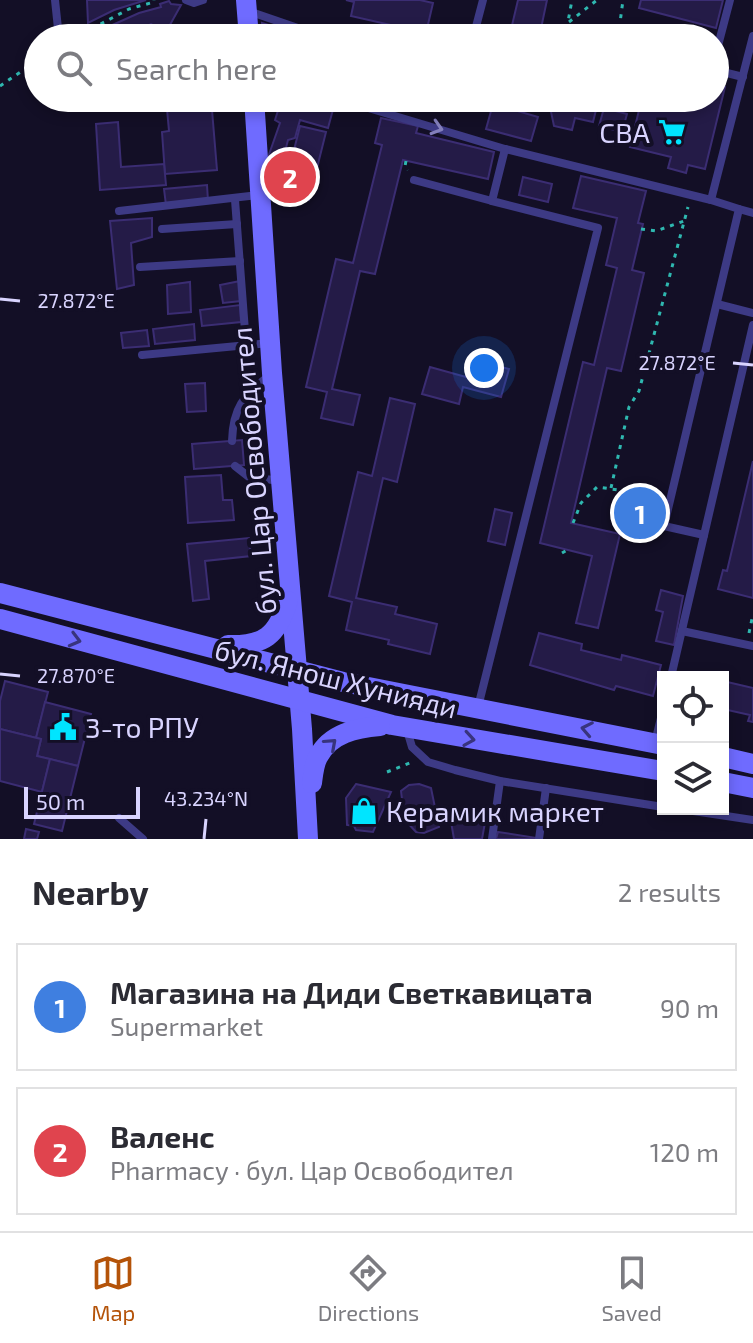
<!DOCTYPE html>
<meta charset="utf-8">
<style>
:root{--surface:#fff;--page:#f7f7f7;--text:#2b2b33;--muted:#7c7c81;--line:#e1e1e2;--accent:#b45309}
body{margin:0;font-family:"Exo 2",sans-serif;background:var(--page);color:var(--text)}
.controls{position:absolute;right:24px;bottom:24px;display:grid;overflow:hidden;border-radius:0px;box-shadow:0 4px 12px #0003}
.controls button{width:72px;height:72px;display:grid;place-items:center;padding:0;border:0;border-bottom:2px solid var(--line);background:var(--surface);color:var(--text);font:40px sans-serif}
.scale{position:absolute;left:24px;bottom:20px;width:116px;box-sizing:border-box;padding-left:8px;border:4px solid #d9d4ff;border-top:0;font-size:22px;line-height:28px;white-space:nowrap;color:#d9d4ff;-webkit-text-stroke:6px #130f26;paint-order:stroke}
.you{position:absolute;left:484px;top:368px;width:28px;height:28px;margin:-20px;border:6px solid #fff;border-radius:50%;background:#1a73e8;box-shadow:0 0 0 12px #1a73e833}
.badge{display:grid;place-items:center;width:52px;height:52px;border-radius:50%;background:var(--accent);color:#fff;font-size:26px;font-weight:700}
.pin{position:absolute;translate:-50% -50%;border:4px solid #fff;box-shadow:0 2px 8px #0006}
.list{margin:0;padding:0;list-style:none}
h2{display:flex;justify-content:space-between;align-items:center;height:104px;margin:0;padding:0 32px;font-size:34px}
h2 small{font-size:26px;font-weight:400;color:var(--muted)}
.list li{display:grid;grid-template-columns:52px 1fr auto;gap:24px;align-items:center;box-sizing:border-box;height:128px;margin:0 16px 16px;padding:0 16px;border:2px solid var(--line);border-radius:0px}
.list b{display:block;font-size:30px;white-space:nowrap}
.list p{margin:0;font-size:26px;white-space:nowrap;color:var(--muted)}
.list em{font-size:26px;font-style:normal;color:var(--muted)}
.icon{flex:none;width:44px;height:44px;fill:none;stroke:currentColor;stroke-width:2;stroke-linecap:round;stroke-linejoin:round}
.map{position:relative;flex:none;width:753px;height:839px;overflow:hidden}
.search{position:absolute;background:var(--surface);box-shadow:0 4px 12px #0003;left:24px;right:24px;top:24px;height:88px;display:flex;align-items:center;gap:20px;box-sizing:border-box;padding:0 28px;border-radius:44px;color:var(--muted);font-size:30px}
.sheet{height:392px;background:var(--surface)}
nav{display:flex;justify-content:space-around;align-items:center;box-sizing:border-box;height:112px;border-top:2px solid var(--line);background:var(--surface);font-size:22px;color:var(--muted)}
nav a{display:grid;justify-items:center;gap:4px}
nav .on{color:var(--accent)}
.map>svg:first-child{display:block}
</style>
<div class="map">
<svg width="753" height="839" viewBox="0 0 753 839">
<rect width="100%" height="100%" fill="#130f26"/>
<g fill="#241b47" stroke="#3b2d73" stroke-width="2">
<path d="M87 0H146L114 10 88 23Z"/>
<path d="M346 0H420L433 3 426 33 351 16 354 2Z"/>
<path d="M518 0H547L539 38H509Z"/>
<path d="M641 0H723L716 28 639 8Z"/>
<path d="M169 1 171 4 181 5 166 32 151 24 122 38H96V35L108 27 139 13 161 7 160 4Z"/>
<path d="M262 23 311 38H263Z"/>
<path d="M206 30V38H190V32Z"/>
<path d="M715 84 725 87 705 169 688 165 686 173 668 168 671 157 630 147 642 98H715Z"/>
<path d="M166 98H211L217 170 165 174 162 132 169 131Z"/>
<path d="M282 98H305L334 106 328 128 300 120 295 138 288 140 281 167 266 163 280 123 275 120Z"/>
<path d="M552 98H599L593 122 575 118 572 130 554 126 550 107Z"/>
<path d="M493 104 538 117 531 141 486 129Z"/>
<path d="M604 108 627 114 622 132 599 126Z"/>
<path d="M381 118 418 126 416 133 494 152 488 179 403 160 375 274 360 271 332 389 360 395 353 425 321 418 327 392 306 387 336 259 353 263 382 145 375 143Z"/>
<path d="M118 122 121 167 164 164 166 185 100 190 96 124Z"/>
<path d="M300 126 326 132 309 200 293 196 299 173 289 170Z"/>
<path d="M581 176 646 191 638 223 643 224 632 270 644 273 621 371 607 368 571 523 620 534 598 628 576 623 592 556 540 543 583 362 594 365 617 268 606 265 617 218 573 208Z"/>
<path d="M523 177 552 184 548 202 519 195Z"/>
<path d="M207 185 208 201 166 205 164 189Z"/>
<path d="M152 218V237L131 243 134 285 117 289 110 221Z"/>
<path d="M240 281 241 301 223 303 220 285Z"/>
<path d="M190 282 191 312 168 314 167 285Z"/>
<path d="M240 305 241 322 202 326 200 310Z"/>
<path d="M194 324 195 340 155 344 153 329Z"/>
<path d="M147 330 149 346 123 348 121 333Z"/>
<path d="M471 359 509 369 501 397 463 387 459 404 422 394 430 367 466 377Z"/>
<path d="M205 383 206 411 187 412 185 384Z"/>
<path d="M390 398 415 404 397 482 383 478 356 598 397 607 395 614 437 624 430 654 388 644 389 640 346 630 352 602 329 596 358 472 372 476Z"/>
<path d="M242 440 244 465 194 469 192 444Z"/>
<path d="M753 461V598L718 589 723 570 727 571Z"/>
<path d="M221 475 223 500H232L234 520 188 523 185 477Z"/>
<circle cx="640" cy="514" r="21"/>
<path d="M495 509 512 513 505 545 488 541Z"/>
<path d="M249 538 251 556 205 561 209 599 193 601 187 544Z"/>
<path d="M661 590 683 596 674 645 656 641 663 612 656 610Z"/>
<path d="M539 633 582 644 581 650 621 660 622 655 661 665 653 696 616 686 614 690 530 665Z"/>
<path d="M5 681 48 692 36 738 0 729V701Z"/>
<path d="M723 681 753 688V722L748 721 750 715 723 709Z"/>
<path d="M45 702 91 714 78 766 37 756 41 739 36 738Z"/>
<path d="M0 729 41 739 37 756 50 759 42 792 0 781Z"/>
<path d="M50 759 78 766 62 831 34 824Z"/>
<path d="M356 784 391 792 373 832 356 830 354 826 347 825 346 798Z"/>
<path d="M419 784 431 788 439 827 424 833 416 832 406 821H403L399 800 402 799 401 791 409 785Z"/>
<path d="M449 810 486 817 482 839H454Z"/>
<path d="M26 829 39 832 37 839H24Z"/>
<path d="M498 832 537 838V839H496Z"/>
</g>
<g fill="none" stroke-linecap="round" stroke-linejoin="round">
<g stroke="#2fb8b0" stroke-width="3" stroke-dasharray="4 6" stroke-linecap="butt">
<path d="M569 22 597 0"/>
<path d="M74 38 129 9 154 2V0"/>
<path d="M565 38 572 0"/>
<path d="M618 38 623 0"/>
<path d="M0 86 38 60"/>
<path d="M406 161 405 166 408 170"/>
<path d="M641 229 656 231 684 221"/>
<path d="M611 488 629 407 639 391 688 207"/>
<path d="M573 523 581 503 597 487 626 491"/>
<path d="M562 553 567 550"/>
<path d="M749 633 753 614"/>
<path d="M387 772 412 762"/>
</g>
<g stroke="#3d3a85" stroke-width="8">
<path d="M55 0 59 38"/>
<path d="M186 0 194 3 203 0"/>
<path d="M248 11 327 38"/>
<path d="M473 38 483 0"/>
<path d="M715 57 730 0"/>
<path d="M715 70 743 77"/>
<path d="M335 98 505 149 711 200"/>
<path d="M517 98 535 101 543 98"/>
<path d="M414 180 492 201"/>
<path d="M235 200 246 344"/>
<path d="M739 209 753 213"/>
<path d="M119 211 259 195"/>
<path d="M162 229 237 224"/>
<path d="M140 267 240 261"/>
<path d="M717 304 753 313"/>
<path d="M142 355 270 343"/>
<path d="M232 441C233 408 243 396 269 376"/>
<path d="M235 466 249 477 281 481"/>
<path d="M704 535 664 526 739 209 711 200 753 36"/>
<path d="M682 631 753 646"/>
<path d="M671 677 753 325"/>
<path d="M478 707 598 228 492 201 505 149"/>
<path d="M407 730 412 747 428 762 455 770 500 781 663 807"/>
<path d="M655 742 663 710"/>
<path d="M680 809 753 820"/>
<path d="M119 818 143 839"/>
<path d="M492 839 500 781"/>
<path d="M539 839 546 788"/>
</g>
<g stroke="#6f6bff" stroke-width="20">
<path d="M246 0 249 38"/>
<path d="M254 98 272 373 302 729 308 839"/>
<path d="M0 593 343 682 663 745"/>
<path d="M0 619 392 725 663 771"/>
<path d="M228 645C264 646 277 636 288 601"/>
<path d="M723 757 753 764"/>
<path d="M723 782 753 788"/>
<path d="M312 783C313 775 314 764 318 757 330 733 357 728 380 726"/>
</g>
</g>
<defs><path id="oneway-chevron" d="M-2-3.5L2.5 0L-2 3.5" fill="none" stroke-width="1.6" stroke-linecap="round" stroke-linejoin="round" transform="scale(2)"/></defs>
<use stroke="#837fbc" href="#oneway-chevron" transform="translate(437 128) rotate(17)"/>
<g stroke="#38347d">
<use href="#oneway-chevron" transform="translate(75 640) rotate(15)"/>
<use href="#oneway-chevron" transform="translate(587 729) rotate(-169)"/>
<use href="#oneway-chevron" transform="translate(469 739) rotate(9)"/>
<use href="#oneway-chevron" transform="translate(331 744) rotate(-42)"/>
</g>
<path fill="none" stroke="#d9d4ff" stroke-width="3" d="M0 299 20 301M733 363 753 365M0 674 20 676M204 839 206 819"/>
<defs>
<g id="supermarket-bare" transform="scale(2.16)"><path d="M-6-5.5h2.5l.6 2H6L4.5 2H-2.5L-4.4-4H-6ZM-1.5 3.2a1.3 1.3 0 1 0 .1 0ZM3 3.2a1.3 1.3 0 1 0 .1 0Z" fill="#00e5ff" stroke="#130f26" stroke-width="2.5" paint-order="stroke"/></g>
<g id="civic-bare" transform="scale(2.16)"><path d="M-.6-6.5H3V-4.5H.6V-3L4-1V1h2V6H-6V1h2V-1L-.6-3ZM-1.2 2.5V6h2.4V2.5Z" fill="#00e5ff" stroke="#130f26" stroke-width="2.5" paint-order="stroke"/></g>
<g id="shop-bare" transform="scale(2.16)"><path d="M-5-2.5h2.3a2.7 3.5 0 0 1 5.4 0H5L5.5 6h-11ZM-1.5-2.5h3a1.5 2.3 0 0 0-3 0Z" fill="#00e5ff" stroke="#130f26" stroke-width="2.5" paint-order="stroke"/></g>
</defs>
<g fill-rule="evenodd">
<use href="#supermarket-bare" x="672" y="132"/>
<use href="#civic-bare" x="63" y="727"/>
<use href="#shop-bare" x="364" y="811"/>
</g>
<g text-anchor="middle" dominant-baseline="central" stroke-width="8" stroke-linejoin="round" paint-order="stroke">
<g font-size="28" fill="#d9d4ff" stroke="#130f26" text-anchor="start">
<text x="650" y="132" text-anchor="end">CBA</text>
<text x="85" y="727">3-то РПУ</text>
<text x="386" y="811">Керамик маркет</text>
</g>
<g font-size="28" fill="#d9d4ff" stroke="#130f26">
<text transform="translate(253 471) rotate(-95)">бул. Цар Освободител</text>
<text transform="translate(336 678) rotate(14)">бул. Янош Хунияди</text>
</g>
</g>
<g font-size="20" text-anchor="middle" fill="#d9d4ff" stroke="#130f26" stroke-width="8" stroke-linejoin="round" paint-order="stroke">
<text x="76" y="308">27.872°E</text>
<text x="677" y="370">27.872°E</text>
<text x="76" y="683">27.870°E</text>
<text x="206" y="806">43.234°N</text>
</g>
</svg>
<div class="controls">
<button><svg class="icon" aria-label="locate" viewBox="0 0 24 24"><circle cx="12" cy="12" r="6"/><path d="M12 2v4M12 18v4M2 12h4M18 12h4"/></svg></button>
<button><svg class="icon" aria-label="layers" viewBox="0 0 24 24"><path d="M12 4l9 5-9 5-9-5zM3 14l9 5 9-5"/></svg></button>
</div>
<div class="scale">50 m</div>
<div class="you"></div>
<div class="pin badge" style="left:640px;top:513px;background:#3f7fe0">1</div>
<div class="pin badge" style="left:290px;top:177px;background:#e0444e">2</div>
<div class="search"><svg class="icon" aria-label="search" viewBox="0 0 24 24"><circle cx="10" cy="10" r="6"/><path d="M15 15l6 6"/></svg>Search here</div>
</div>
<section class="sheet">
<h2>Nearby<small>2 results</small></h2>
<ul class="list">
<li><span class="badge" style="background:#3f7fe0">1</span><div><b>Магазина на Диди Светкавицата</b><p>Supermarket</p></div><em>90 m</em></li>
<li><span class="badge" style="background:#e0444e">2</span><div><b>Валенс</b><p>Pharmacy · бул. Цар Освободител</p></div><em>120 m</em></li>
</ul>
</section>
<nav>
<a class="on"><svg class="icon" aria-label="map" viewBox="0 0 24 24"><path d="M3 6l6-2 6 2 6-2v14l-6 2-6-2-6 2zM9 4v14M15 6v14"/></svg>Map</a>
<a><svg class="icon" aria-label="directions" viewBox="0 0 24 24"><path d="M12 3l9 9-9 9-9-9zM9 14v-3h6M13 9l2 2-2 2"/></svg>Directions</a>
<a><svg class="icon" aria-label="saved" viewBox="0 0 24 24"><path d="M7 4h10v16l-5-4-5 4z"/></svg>Saved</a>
</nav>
